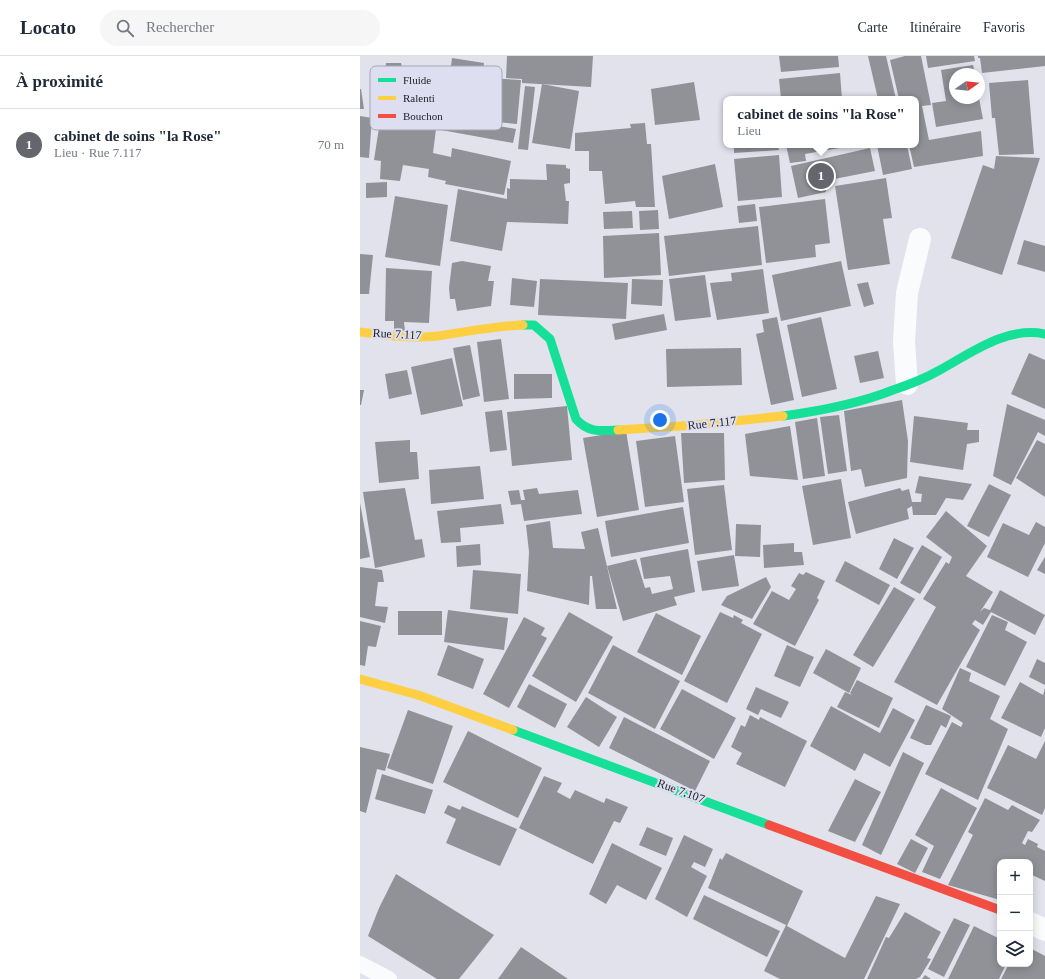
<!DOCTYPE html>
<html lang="fr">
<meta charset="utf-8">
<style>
:root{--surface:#fff;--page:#f6f6f7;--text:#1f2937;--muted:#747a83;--line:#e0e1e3;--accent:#64656d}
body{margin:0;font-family:"Times New Roman",serif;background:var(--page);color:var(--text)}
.controls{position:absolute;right:12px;bottom:12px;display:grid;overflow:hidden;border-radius:8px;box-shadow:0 2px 10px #0003}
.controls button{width:36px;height:36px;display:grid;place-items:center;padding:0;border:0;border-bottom:1px solid var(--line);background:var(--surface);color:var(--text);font:20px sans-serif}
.compass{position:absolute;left:589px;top:12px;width:36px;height:36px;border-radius:50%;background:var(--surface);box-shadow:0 2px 10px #0003;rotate:76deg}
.you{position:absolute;left:300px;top:364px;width:14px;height:14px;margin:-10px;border:3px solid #fff;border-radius:50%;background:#1a73e8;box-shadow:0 0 0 6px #1a73e833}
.badge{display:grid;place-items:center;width:26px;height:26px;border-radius:50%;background:var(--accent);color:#fff;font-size:13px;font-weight:700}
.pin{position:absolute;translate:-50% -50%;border:2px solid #fff;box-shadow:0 1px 4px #0006}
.popup{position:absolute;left:363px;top:40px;width:196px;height:52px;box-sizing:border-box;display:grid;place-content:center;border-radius:8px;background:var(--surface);filter:drop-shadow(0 1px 3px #0005);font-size:13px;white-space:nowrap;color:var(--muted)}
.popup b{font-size:15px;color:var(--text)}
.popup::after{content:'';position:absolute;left:50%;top:100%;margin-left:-8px;border:8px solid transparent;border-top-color:var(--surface)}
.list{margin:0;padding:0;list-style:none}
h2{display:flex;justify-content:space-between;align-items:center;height:52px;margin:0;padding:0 16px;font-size:17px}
h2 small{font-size:13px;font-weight:400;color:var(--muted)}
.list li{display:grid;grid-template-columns:26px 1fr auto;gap:12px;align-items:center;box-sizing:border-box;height:72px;padding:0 16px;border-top:1px solid var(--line)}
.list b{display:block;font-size:15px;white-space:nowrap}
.list p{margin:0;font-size:13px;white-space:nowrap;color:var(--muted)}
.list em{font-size:13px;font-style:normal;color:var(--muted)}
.icon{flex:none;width:22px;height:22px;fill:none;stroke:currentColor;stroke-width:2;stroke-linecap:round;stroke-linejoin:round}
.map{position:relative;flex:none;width:685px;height:923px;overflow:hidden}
header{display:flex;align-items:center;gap:24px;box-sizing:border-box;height:56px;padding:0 20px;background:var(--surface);border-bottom:1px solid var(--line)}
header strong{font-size:19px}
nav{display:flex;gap:22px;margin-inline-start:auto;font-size:14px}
.search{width:280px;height:36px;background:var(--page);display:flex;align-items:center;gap:10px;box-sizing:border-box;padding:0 14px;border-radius:22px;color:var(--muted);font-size:15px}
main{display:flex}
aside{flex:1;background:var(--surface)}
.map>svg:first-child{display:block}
</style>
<header>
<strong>Locato</strong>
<div class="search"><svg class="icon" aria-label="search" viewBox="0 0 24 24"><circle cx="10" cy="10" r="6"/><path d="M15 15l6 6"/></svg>Rechercher</div>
<nav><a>Carte</a><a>Itinéraire</a><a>Favoris</a></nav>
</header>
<main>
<aside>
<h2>À proximité<small></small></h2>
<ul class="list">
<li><span class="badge">1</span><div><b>cabinet de soins &quot;la Rose&quot;</b><p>Lieu · Rue 7.117</p></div><em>70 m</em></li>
</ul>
</aside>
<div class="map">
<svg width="685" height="923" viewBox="0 0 685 923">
<rect width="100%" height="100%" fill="#e1e2ec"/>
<g fill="#919298">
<path d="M147 0H233L231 31 162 27V23L146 22Z"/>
<path d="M419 0H478L479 11 421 16Z"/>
<path d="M508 0H526L536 43H518Z"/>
<path d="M545 0H561L571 49 562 50 569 84 621 75 623 100 554 111 549 89H556V43H539L530 4Z"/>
<path d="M566 0H614L615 5 568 12Z"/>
<path d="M618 0H685V10L622 17 620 2H618Z"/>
<path d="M92 2 124 7 118 53 86 48Z"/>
<path d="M26 7H41L43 15 79 19 75 63 35 59 37 41 23 39Z"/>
<path d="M613 9 615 18H595V42H619L623 63 576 71 572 47 586 45 581 14Z"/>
<path d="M480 17 482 43H421L419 23Z"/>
<path d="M128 22 161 24 157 68 124 65Z"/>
<path d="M668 24 674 98 639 99 635 62H632L629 27Z"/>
<path d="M334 26 340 64 295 69 291 33Z"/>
<path d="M182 28 219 35 210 93 172 87Z"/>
<path d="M165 30 175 31 168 94 158 93Z"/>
<path d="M0 33H1L4 53H0Z"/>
<path d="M85 52 123 59 122 67 156 73 153 87 81 74Z"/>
<path d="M0 60 12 62 9 102 0 101Z"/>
<path d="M20 65 76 73 73 97 91 101 92 92 151 105 144 139 85 128 86 125 68 121 69 113 43 109 40 125 20 123 21 105 14 104Z"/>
<path d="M285 67 287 88H291L295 151H276L275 145 245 148 242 115H229V95H215V77L271 72 270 68Z"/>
<path d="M374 89H418L419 94 374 97Z"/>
<path d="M426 89H491V90L445 98 446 105 430 107Z"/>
<path d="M517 89H547L552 113 523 119Z"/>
<path d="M510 92 515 115 464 125 466 136 438 142 431 110Z"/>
<path d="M419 99 422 141 378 145 374 103Z"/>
<path d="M636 100 680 102 642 219 591 202 623 109 634 113Z"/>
<path d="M186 108 206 109V112L210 113V127L204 128 206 145H209L208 168 147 166 142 195 90 185 98 133 147 143V132L150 133V123L187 124Z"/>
<path d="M355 108 363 151 309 163 302 120Z"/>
<path d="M526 122 532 162 523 163 530 208 488 214 475 130Z"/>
<path d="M27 126V141L6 142V127Z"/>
<path d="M35 140 88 149 80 210 25 201Z"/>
<path d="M465 143 470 187 455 189 456 201 406 207 399 151Z"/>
<path d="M395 148 397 165 379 167 377 150Z"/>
<path d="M298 154 299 173 280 174 279 155Z"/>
<path d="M272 155 273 172 244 173 243 156Z"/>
<path d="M398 170 402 209 309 220 304 180Z"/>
<path d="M299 177 301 219 244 222 243 180Z"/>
<path d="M664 184 685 190V216L657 208Z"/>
<path d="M0 198 13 199 9 238H0Z"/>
<path d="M102 205 131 210 128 225H134L131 250 97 255 95 243H90L89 232 92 207Z"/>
<path d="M481 205 491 250 421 265 412 219Z"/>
<path d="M26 212 72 215 69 267 44 266 45 275 34 276V265H25Z"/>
<path d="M403 213 409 257 357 264 350 227 372 225 371 217Z"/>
<path d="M345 219 351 261 315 265 309 223Z"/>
<path d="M152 222 177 225 174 251 150 249Z"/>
<path d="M180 223 268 227 266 263 178 259Z"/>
<path d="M272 223 303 224 302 250 271 248Z"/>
<path d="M508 226 514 248 504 251 497 228Z"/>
<path d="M304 258 307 274 255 284 252 268Z"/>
<path d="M417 261 434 344 411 349 396 278 404 276 402 264Z"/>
<path d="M461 261 477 333 442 341 427 269Z"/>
<path d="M141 283 149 343 124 346 117 286Z"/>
<path d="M110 289 120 340 103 344 93 292Z"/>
<path d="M381 292 382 329 307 331 306 293Z"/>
<path d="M518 295 524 322 500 327 494 300Z"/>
<path d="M669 297 685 304V353L651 338Z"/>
<path d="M92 302 103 350 61 359 51 311Z"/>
<path d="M47 314 52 338 29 343 25 318Z"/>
<path d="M154 318H192V342L154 343Z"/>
<path d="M0 334H4L1 349H0Z"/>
<path d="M542 344 548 385 547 422 505 431 501 413 491 415 484 355Z"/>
<path d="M647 348 685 364V380L678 376 651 429 633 420Z"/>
<path d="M207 350 212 404 152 410 147 356Z"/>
<path d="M142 354 147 394 130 396 125 356Z"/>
<path d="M479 359 487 415 468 418 460 361Z"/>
<path d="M554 360 608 367 607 374H619V386L607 388 603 414 550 406Z"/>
<path d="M457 362 465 420 443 423 435 366Z"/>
<path d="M430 370 438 424 390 420 385 378Z"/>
<path d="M266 375 279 454 237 461 223 382Z"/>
<path d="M321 377H364L365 424 324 427Z"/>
<path d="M315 380 324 446 285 451 276 385Z"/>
<path d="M50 384V396H57L59 423 19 427 15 386Z"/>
<path d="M677 384 685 388V441L656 422Z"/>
<path d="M120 410 124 443 71 448 69 414Z"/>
<path d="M559 420 612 428 603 444 586 442 576 459H553L552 450 547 453 549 463 496 478 488 446 540 432 542 435 549 433 552 446H561L562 438 555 437Z"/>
<path d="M481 423 491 482 453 489 442 430Z"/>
<path d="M629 428 651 439 629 481 607 470Z"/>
<path d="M364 429 372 494 335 499 327 433Z"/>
<path d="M45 432 55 484 62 483 65 501 15 512 3 436Z"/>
<path d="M177 432 179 438 218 434 222 458 164 465 161 448 151 449 148 435 159 434 161 444H165L163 434Z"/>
<path d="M0 447 10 501 0 503Z"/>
<path d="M141 448 144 468 100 472 101 486 81 487 77 455Z"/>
<path d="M323 451 329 487 251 501 245 465Z"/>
<path d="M586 455 627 490 606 520 633 536 620 556 624 552 630 554 640 534 685 559 675 579 631 556 623 569 615 564 612 568 620 574 577 649 534 626 576 551 563 543 586 506 589 508 592 501 566 481Z"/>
<path d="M190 465 193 492 225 493 221 476 238 472 257 553H236L232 520H230L229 549 167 535 169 496 166 469Z"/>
<path d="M676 466 685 471V487L668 521 627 501 643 467 669 479Z"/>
<path d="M376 468 401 469 400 501 375 500Z"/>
<path d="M534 482 554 492 537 523 519 513Z"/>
<path d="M434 487V496H442L444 509 404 512 403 489Z"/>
<path d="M120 488 121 509 97 511 96 490Z"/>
<path d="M562 489 582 501 560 538 540 527Z"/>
<path d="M328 493 335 536 314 541 317 549 263 565 247 510 276 503 285 532 290 531 292 538 313 533 310 520 284 523 280 502Z"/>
<path d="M374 499 379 530 342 535 337 505Z"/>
<path d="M685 501V518L677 514Z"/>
<path d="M485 505 530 529 519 549 475 525Z"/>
<path d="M0 511 22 514 24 526H18L15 550 28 551 25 567 0 561Z"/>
<path d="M113 514 161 518 158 558 110 553Z"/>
<path d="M446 516 465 525 457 542 459 544 435 590 393 568 412 535 429 544 436 533 431 530 439 517 443 519Z"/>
<path d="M406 521 411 531 392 563 361 549 367 540Z"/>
<path d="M534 531 555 543 513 611 493 599Z"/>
<path d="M88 554 148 562 144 594 84 586Z"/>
<rect x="38" y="555" width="44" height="24"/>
<path d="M209 556 253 581 216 646 172 620Z"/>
<path d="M360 556 373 562 374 559 383 564 381 567 402 578 367 647 324 625Z"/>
<path d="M296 557 341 580 322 619 277 596Z"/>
<path d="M632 559 648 566 645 574 667 586 645 630 606 611Z"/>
<path d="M164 561 185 572 181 579 187 582 149 652 123 638Z"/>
<path d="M0 565 21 570 16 591 8 590 5 610 0 609Z"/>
<path d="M88 589 124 603 113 633 77 619Z"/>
<path d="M253 589 320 625 295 673 228 637Z"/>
<path d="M427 589 454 601 440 631 414 620Z"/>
<path d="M466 593 501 612 489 637 453 617Z"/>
<path d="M677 603 685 607V629L669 621Z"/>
<path d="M600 612 611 617 609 625 640 640 630 663 648 673 618 744 565 718 592 666 601 671 603 667 582 653Z"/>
<path d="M497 624 533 642 519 672 477 651 485 636 492 639 490 637Z"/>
<path d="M660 626 683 639 685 632V672L681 681 641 662Z"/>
<path d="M169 628 207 648 195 672 157 651Z"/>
<path d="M396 631 429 646 421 662 401 653 398 659 386 653Z"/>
<path d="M322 633 376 662 354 703 300 673Z"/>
<path d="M226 641 257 661 239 691 207 671Z"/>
<path d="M566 649 591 660 586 672 581 669 571 689H566L550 682Z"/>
<path d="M471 650 520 677 533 652 555 664 530 711 504 697 495 715 450 690Z"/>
<path d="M48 654 93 670 73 728 27 712Z"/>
<path d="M390 659 399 664 400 661 447 685 425 731 376 708 382 697 371 691 381 669 385 671Z"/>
<path d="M264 661 350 705 335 735 249 692Z"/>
<path d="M108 675 182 712 158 762 83 726Z"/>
<path d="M685 685V752L682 759 627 732 648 689 676 703Z"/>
<path d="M0 691 30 698 25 715 17 713 6 757 0 755Z"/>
<path d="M543 696 564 707 521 799 502 789Z"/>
<path d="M22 718 73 734 65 758 15 743Z"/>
<path d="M184 720 202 727 197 736 210 743 215 734 244 747 246 742 268 751 260 767 254 765 233 808 159 772Z"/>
<path d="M495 723 521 736 495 786 468 775Z"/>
<path d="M581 732 617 752 580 823 562 816 574 790 555 779Z"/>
<path d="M625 742 648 754 652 749 680 764 672 776 668 775 662 787 665 789 668 783 678 788 677 791 685 795V825L670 818V806H640V844L588 829 613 779 608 776Z"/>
<path d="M88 749 100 754 102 750 157 773 140 810 86 787 96 763 84 757Z"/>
<path d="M287 771 313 782 306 800 279 789Z"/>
<path d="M324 779 353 793 345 811 334 806 331 811 347 820 327 861 295 843Z"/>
<path d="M551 783 568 792 555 817 537 808Z"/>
<path d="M252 787 302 812 286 844 257 829 246 848 229 838Z"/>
<path d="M366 797 443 835 427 870 485 902 516 840 540 848 504 923H420L404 915 426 869 348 832 360 802 362 804Z"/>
<path d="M36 818 134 879 99 923H77L8 880 19 852Z"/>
<path d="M344 839 420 875 407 901 333 863Z"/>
<path d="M545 856 581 876 567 902 571 903 560 921 556 923H507L526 881 529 882Z"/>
<path d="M594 862 610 869 584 921 568 913Z"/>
<path d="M614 870 640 883V908H646L639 923H588Z"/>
<path d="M161 891 208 923H138Z"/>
<path d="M670 892 685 900V923H641L649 908H670Z"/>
<path d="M565 919 571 923H562Z"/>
</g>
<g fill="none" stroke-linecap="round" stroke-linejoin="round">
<path stroke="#fafbfc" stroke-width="16" d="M0 908 29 923"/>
<g stroke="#fafbfc" stroke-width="22">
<path d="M547 328 544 286 547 237 560 183"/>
<path d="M670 867 685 874"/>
</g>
<g stroke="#16e098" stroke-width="9">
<path d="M163 269H174L190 283 216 363C228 377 241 375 258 374"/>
<path d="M423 360C460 355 498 348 533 334 548 329 564 323 578 315 611 297 646 270 685 278"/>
<path d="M153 674 409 769"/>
</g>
<g stroke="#ffcf43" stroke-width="9">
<path d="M0 276C25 279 52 283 77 280 106 276 134 270 163 269"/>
<path d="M258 374 335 369 423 360"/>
<path d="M0 623 58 639 153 674"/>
</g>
<path stroke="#f24e42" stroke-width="9" d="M409 769 640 854"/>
</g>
<g text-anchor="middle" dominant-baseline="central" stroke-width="4" stroke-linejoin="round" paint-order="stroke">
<g font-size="12" fill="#212228" stroke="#dddff0">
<text transform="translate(37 278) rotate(3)">Rue 7.117</text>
<text transform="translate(352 367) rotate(-6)">Rue 7.117</text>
<text transform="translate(321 735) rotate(20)">Rue 7.107</text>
</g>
</g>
<rect x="10" y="10" width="132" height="64" rx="6" fill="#dddff0" stroke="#a5a6b4" stroke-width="1"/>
<rect x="18" y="22" width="18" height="4" fill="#16e098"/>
<rect x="18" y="40" width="18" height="4" fill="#ffcf43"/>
<rect x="18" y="58" width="18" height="4" fill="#f24e42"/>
<g font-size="11" fill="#212228">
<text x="43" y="28">Fluide</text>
<text x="43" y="46">Ralenti</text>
<text x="43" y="64">Bouchon</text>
</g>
</svg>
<div class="controls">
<button>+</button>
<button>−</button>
<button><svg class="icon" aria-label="layers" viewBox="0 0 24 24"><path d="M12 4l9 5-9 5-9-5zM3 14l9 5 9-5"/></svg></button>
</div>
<svg class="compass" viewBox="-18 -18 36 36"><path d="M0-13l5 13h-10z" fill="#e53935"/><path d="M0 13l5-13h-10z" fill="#747a83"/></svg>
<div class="you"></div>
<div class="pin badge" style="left:461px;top:120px">1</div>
<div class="popup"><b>cabinet de soins &quot;la Rose&quot;</b>Lieu</div>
</div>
</main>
